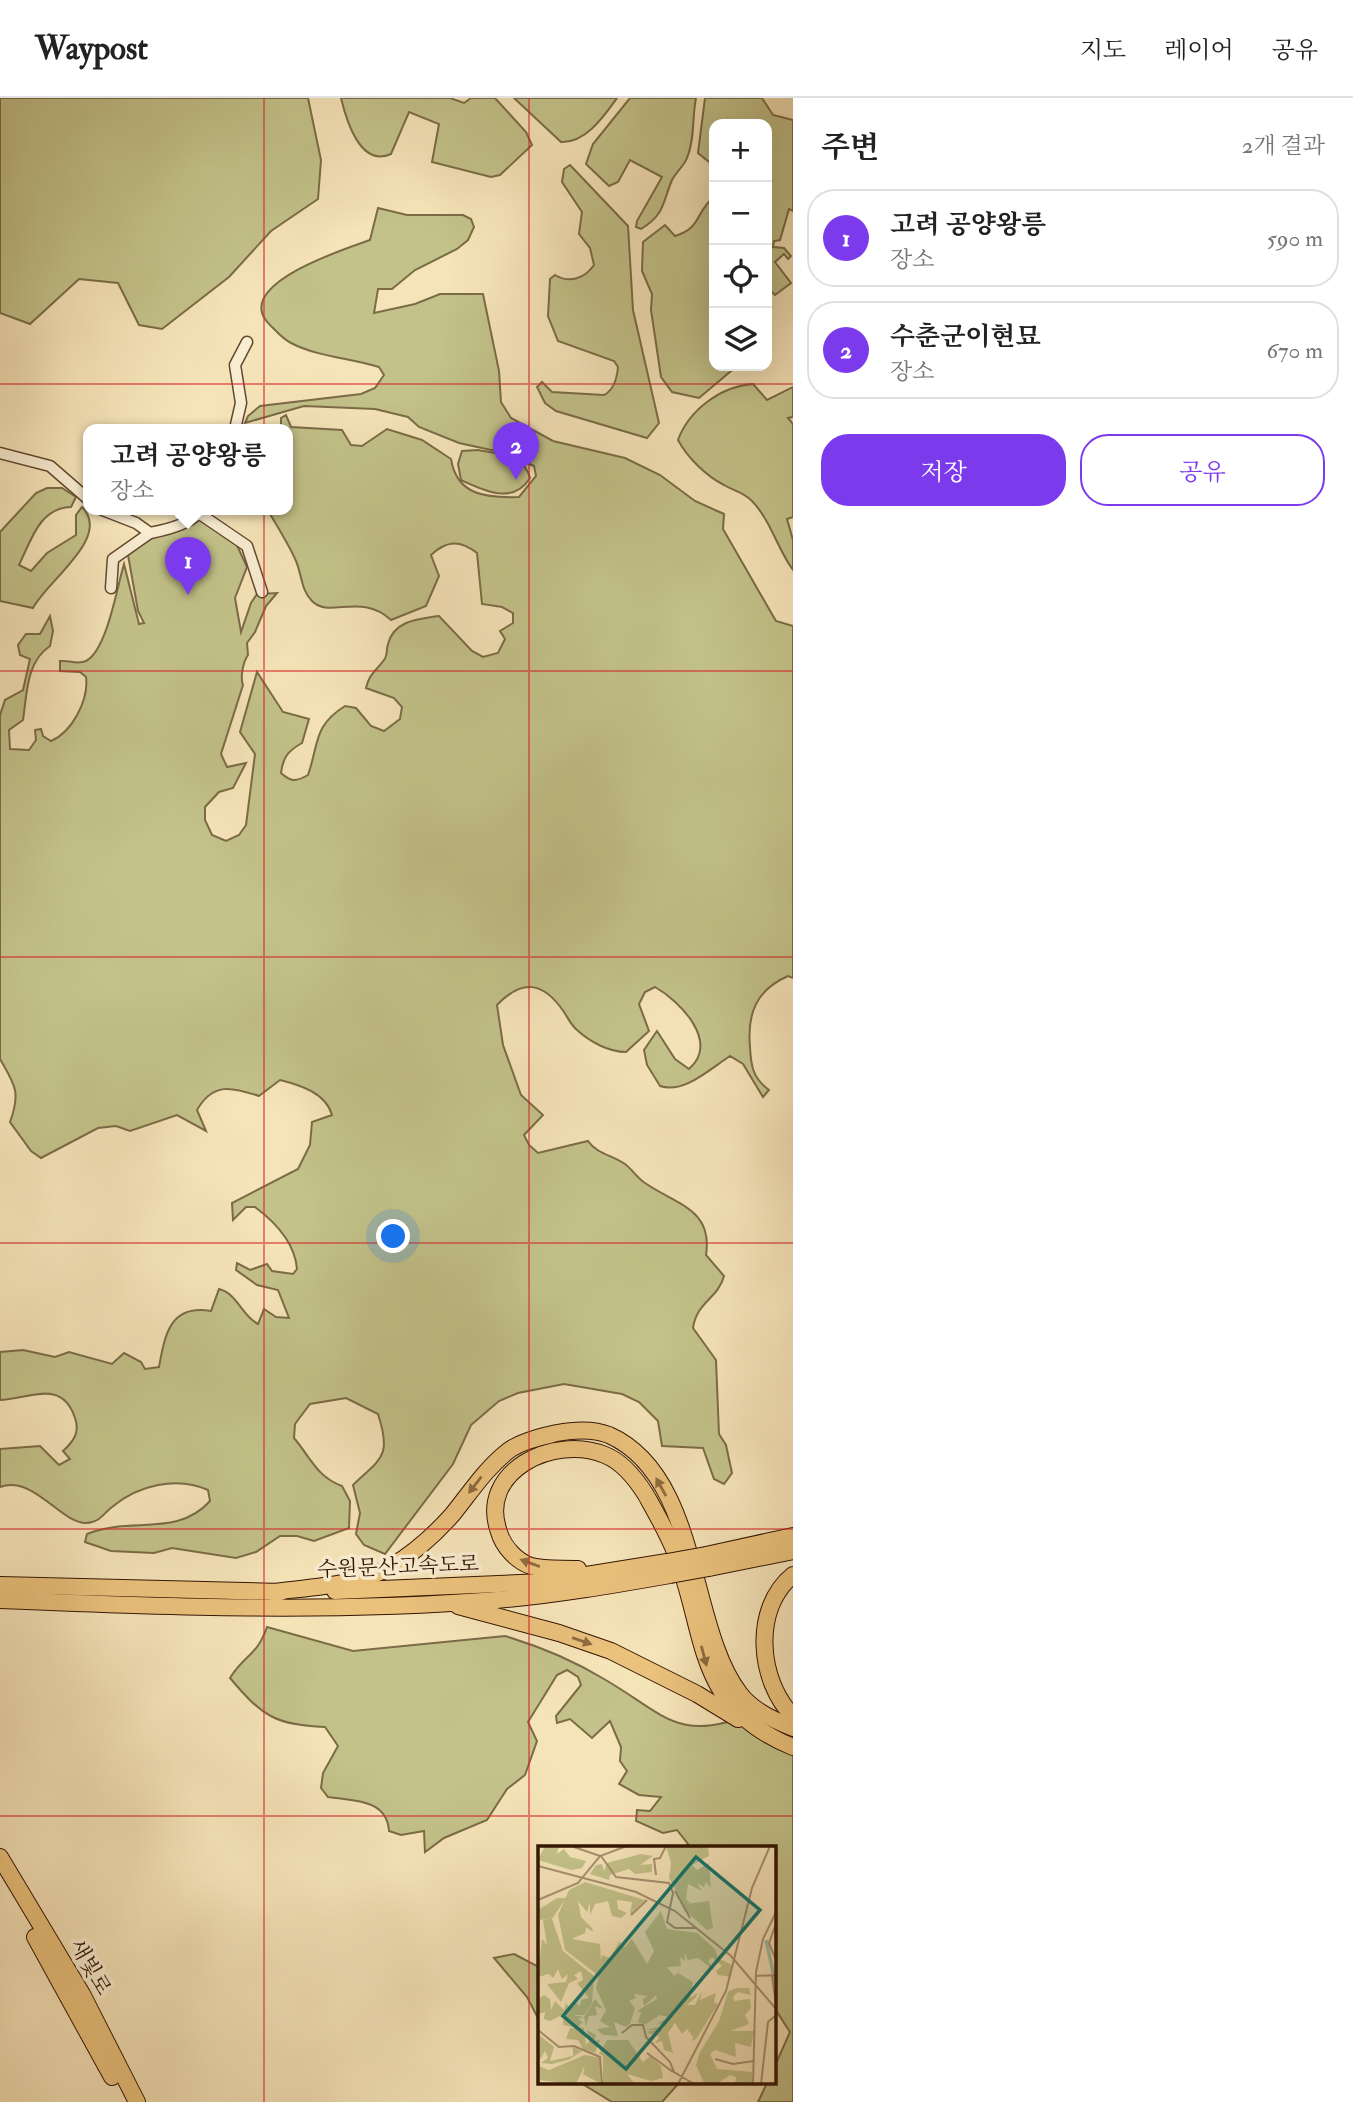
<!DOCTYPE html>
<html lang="ko">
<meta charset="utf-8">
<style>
:root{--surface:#fff;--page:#f6f6f6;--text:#222;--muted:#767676;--line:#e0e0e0;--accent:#7c3aed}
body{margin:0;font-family:"IM FELL Double Pica","Noto Serif KR",serif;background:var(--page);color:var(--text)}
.controls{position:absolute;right:21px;top:21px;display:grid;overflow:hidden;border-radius:14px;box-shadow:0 7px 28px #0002}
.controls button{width:63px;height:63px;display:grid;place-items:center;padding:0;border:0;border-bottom:2px solid var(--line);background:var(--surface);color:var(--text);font:35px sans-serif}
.you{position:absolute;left:394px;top:1139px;width:24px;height:24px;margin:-18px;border:5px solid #fff;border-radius:50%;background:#1a73e8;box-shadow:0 0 0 10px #1a73e833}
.badge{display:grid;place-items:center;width:46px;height:46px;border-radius:50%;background:var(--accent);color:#fff;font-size:23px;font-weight:700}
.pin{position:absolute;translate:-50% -58px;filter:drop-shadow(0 2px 4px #0008)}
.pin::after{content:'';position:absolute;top:37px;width:24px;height:21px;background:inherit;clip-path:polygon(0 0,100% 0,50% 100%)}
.popup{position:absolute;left:83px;top:326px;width:210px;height:91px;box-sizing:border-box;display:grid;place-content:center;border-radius:14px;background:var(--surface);filter:drop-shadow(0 2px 5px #0005);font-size:23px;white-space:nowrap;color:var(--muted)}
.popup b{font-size:26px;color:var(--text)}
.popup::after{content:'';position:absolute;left:50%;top:100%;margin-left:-14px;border:14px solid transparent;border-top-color:var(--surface)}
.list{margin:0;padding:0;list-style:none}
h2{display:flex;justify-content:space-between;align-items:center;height:91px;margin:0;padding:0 28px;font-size:30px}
h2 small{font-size:23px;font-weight:400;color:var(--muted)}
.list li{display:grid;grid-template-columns:46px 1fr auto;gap:21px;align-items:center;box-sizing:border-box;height:98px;margin:0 14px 14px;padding:0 14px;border:2px solid var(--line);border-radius:28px}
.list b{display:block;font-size:26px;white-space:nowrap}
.list p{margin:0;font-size:23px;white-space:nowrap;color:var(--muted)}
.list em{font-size:23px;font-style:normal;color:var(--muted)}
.actions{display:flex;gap:14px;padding:21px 28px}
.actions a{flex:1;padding:16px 0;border:2px solid var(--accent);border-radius:28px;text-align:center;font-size:24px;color:var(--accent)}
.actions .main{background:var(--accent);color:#fff}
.icon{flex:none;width:38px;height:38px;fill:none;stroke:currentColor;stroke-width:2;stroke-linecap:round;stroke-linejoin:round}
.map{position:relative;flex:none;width:793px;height:2004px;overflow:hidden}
header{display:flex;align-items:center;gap:42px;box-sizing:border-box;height:98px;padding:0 35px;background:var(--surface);border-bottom:2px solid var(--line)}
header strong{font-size:33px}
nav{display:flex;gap:38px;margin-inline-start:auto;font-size:24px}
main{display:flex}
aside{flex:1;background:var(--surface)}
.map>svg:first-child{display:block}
</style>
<header>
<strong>Waypost</strong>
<nav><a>지도</a><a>레이어</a><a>공유</a></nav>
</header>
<main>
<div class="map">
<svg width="793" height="2004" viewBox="0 0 793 2004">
<rect width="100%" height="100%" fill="#f6e4b9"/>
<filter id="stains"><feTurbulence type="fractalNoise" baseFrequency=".00286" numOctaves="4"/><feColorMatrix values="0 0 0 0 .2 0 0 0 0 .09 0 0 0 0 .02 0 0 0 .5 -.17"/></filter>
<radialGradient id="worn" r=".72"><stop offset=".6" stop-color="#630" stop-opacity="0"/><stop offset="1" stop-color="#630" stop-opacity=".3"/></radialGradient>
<g fill="#c3c28a" stroke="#7b6b46" stroke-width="2">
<path d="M0 0H308L321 62 318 101 271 133 229 179 162 231 139 227 118 185 79 181 30 226 0 215Z"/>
<path d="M341 0H450L464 5 471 0H495L526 34 532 47 500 77 491 79 432 64 439 26 409 14 391 56C360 70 346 21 341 0Z"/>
<path d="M514 0H617C604 18 586 45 561 44Z"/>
<path d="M630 0H696C692 19 695 41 687 60 684 68 676 74 672 82 662 106 665 116 641 131L636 129 637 123 662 79 630 62 618 84 609 88 586 66 593 46Z"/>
<path d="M705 0H762L773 17 793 22V113L789 111 780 142 774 143 773 149 784 150 791 158 788 161 784 156 775 164 791 185 775 197 767 189V26H714V68L698 55Z"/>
<path d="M570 67 628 128 633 212 659 325 647 340 556 313 545 305 537 289 542 284 552 294 604 297C614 292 617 280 618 269L614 263 558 243 548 218 550 181 555 177C570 186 585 180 594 167L590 150 579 136 582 114 562 84 564 71Z"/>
<path d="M714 99V268H737L699 300 672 294 661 279 651 212 652 196 642 173 643 144 665 127 675 138C702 130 695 114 714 99Z"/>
<path d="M378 110 407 117H463L471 121 474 129 468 142 457 151 415 172 392 191H378L374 215 415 206 440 196H483L499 273 501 304 511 320 553 343 625 360 660 377 695 403 724 416 723 431 776 523 793 528V880L788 878C756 892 747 916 750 949 751 969 753 980 769 992L763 999 743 966 730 958C710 971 684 996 660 988L647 967 644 952 657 933 675 961 689 971C720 944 680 903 655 889L645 894 639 906 649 933 626 954C609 954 590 944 577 932 571 927 568 920 564 914 543 883 522 881 497 907L503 947 521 997 543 1017 524 1037 529 1047 538 1055 588 1043C597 1056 612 1057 625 1066 632 1071 637 1080 645 1085 677 1107 713 1111 706 1157L724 1178C718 1201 697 1203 693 1230L716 1262 719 1336 726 1347 732 1375 724 1386 714 1381 703 1350 662 1348 658 1323 639 1304 622 1296 564 1286 518 1295 499 1303 471 1327 453 1366 385 1456 364 1447 356 1436 360 1415 353 1387C381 1360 392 1359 378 1316L346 1300 310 1306 295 1326 294 1340C311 1360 317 1379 342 1388L350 1403 349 1430 314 1443 297 1438H280L256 1454 236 1460 172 1450 154 1455 111 1453 85 1444 87 1436C130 1418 177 1440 210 1403L208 1392C177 1378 138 1387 112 1409 103 1416 99 1425 86 1425 60 1425 34 1377 0 1389V1351L40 1348 59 1367 70 1361 63 1353C74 1343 80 1334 75 1320 62 1280 29 1301 0 1302V1254L23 1252 55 1259 69 1254 112 1266 124 1255 141 1264 145 1271 159 1269C165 1235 171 1206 211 1213L219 1191C238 1196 241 1217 258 1226L264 1211 276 1219 289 1220 278 1192 257 1187 236 1172 237 1165 250 1172 267 1166 272 1173 293 1176 297 1171C295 1145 275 1124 255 1109H246L233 1122 232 1105 298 1071 310 1047 312 1024 332 1017C326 995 300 987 280 982L259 998C232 989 213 984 197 1012L206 1033 177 1017 130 1033 116 1028 98 1030 41 1060 31 1053 10 1024C21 994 15 987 0 961V617L5 602 23 592 30 561 20 557 18 547 26 536H40L50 518 53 533 50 548C26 564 27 596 23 622L9 632 10 651 29 652 36 642 35 632 41 631 43 638 51 643C72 634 89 602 86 579L80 574 60 573V563C70 562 77 567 86 563 107 552 117 489 124 466L139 526 144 525 138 513 128 457 160 433 197 419 235 443 247 469 235 500 241 534 251 505 257 496 277 495 266 508 255 534 247 545 248 557C243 564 240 580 243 587L221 656 227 669 246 665 233 690 219 694 205 709V722L212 737 226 743 239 737 246 727 255 656 240 634 257 574 283 614 309 621 302 645C288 653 283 659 281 675 291 684 296 684 308 677 319 646 313 628 345 608L356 610 371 628 384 633 400 621 402 609 394 600 366 590C369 576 376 573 384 562 388 557 386 552 388 546 394 522 419 521 439 518L472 553 483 559 498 555 505 541 500 533 513 525V515L502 509 482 506 477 455C460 442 447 442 431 457L439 478 426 508 391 522C361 494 329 521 312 503 301 492 302 477 296 463 288 445 277 428 267 411H288V331H281V320L286 317 291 329 342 332 351 347 362 348 387 331 422 342 451 361C457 398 487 400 519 399L536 378 534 368 505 355 459 345 419 329 408 319 375 311 304 308 245 325 248 318 260 308 361 296 375 290 384 277 379 269C350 260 318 259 291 245 283 241 277 234 271 228 227 188 345 151 370 142Z"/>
<path d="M753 286 767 302 793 289V319L788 320 793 326V419L787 421 793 442V472C777 450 771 423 752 403 743 394 734 393 724 387 706 378 687 359 678 342 689 312 721 288 753 286Z"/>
<path d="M478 352C498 356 525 357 530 380 513 407 485 393 461 382L458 366 462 353Z"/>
<path d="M47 390H62L76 399 71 409C39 410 31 443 19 467L31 473 47 455 76 437V417L82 409C112 439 48 482 33 510L0 503V434L36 395Z"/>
<path d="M267 1529 353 1553 505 1538C538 1548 574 1563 604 1581 663 1615 679 1647 752 1615L767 1629H778L793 1636V2004H758L767 1985H774V1970L790 1934 777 1914 774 1916V1750H685L688 1746 677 1732 663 1735 636 1723 637 1712 650 1713 661 1699 639 1697 619 1686 627 1673 620 1663 621 1649 610 1623 592 1640 570 1621 557 1625 556 1618 581 1587 578 1579 567 1572 557 1577 528 1624 537 1643 525 1677 507 1691 487 1722 444 1740 425 1754 424 1733 401 1737 389 1733C387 1701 354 1703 328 1699L321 1690 323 1675 338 1648 325 1629C275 1627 262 1618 230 1580 245 1556 257 1558 267 1529Z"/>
<path d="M514 1856 539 1869V1922L527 1899 494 1860Z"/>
<path d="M581 1985H679L662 2004H612Z"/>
</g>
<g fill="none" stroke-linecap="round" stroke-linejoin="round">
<g stroke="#644830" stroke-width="13">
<g id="minor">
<path d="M235 331 241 305 235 267 247 244"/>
<path d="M0 355 50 368 88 401"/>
<path d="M100 411 136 425 150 435C166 432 193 425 202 411"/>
<path d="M200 416 247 448 262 494"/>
<path d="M111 490 113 461 150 435"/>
</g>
</g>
<g stroke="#331402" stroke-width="18">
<g id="highway">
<path d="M706 1457 793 1438"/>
<path d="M709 1470 793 1453"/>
<path d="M578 1471C564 1470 545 1472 531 1468 516 1463 503 1448 499 1434 477 1373 554 1336 605 1357 623 1364 636 1381 646 1397 656 1415 667 1434 675 1454 708 1538 693 1608 793 1649"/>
<path d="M793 1477C752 1510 758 1583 793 1618"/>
<path d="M0 1487 281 1494"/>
<path d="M335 1493 543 1484 667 1464"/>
<path d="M273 1494C311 1489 358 1488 392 1468 414 1455 435 1436 452 1417 470 1395 485 1371 508 1353 521 1343 541 1339 557 1335 573 1332 594 1331 609 1337 701 1378 688 1529 740 1596 753 1613 774 1622 793 1630"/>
<path d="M0 1502C165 1509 332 1515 497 1502 555 1497 613 1487 670 1477"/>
<path d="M458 1508 559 1535 611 1553 697 1596 738 1621"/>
<path d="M0 1759 82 1896 137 2004"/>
<path d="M35 1839 112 1979"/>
</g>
</g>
<use href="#minor" stroke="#f9edd2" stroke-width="10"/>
<use href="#highway" stroke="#ebc27c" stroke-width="16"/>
<g stroke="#331402" stroke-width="18" stroke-linecap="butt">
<g id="highway-bridge">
<path d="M667 1464 706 1457"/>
<path d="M670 1477 709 1470"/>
</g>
</g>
<use href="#highway-bridge" stroke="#ebc27c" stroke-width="16"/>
</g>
<defs><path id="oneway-solid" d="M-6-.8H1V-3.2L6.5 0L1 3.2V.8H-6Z" transform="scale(1.75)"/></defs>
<g fill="#8f6b3f">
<use href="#oneway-solid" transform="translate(475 1387) rotate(128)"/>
<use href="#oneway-solid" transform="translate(661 1389) rotate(-119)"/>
<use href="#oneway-solid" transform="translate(530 1465) rotate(-160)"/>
<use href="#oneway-solid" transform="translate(582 1543) rotate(19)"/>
<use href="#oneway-solid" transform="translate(704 1558) rotate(75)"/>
</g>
<path fill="none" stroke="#d62828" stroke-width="2" stroke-opacity="0.55" d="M264 0V2004M529 0V2004M0 286H793M0 573H793M0 859H793M0 1145H793M0 1431H793M0 1718H793"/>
<g text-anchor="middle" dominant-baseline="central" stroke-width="7" stroke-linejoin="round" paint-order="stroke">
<g font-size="21" fill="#331402" stroke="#f9edd2">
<text transform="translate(398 1469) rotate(-2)">수원문산고속도로</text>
<text transform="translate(90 1869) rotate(60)">새빛로</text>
</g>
</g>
<g transform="translate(538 1748)">
<rect width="238" height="238" fill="#f6e4b9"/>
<path d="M7 0H21L19 8 26 3 32 11 48 15 44 22 33 24 0 14ZM128 0H170L171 10 154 19 159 24 171 17 173 42 168 36 166 41 159 37 164 45 150 38 148 53 152 57 148 58 171 55 175 82 169 84 150 67 131 32 133 17ZM103 8 115 10 102 19 114 18V26L97 28 91 23 72 29 71 34 52 28 58 19 64 18 66 25 69 17ZM47 36 107 54 92 68 94 56 79 54 80 63 89 67 83 72 74 70 70 55 57 58 52 69V56L49 66 40 55 43 71 54 82 55 86 48 81 47 87 34 93 62 98 63 115 64 109 72 112 81 96 87 101 94 93 109 118 116 105 107 86 123 65 129 83 159 87 177 103 180 112 194 119 193 131 180 129 178 125 184 120 174 111 170 115 177 125 160 112 150 114 146 107 147 115 142 111 143 120 129 121 136 130 140 127 155 136 152 152 159 147 158 151 149 159H157L164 145 162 154 178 147 176 156 180 158 158 193 154 195 158 184 155 191 149 183 144 188 137 177 130 187 135 207 126 204 124 195 117 197 122 191 108 186 117 184H108L119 181 124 184 130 175 118 179 130 171 122 169 108 178 100 177 103 166 99 165 119 153 118 149 106 160 105 153 110 150 96 148 98 152 91 155 97 162 92 178 88 181 76 176 80 190 65 189 59 183 72 181 62 175 68 164 58 142 61 130 27 104 20 69 31 44ZM19 52H28L14 73 25 105 56 130 54 157 46 169H35L46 171 57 153 65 163 57 160 59 169 51 170 48 180 46 171 40 173 45 176 40 181 46 182 48 199 52 194 49 184 58 189 56 195 62 194 57 207 45 203 40 194 28 193 32 182H39L25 179 26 168 12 175 6 173 7 166 0 168V153L6 149 12 153 13 164 17 155 26 164 28 157 32 162 37 156 42 160 43 154 51 152 39 137 45 134 43 125 36 129 40 133 31 137 23 156 9 138 28 136 30 128 24 133 20 123 15 132 11 128 0 131 4 93 9 99 5 74 14 72 2 74 0 64ZM198 142H211L213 149 200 146 195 151 196 155 212 153 213 162 207 169 211 178 192 185H216L213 201 197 197 198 211 177 204 172 208 179 223 214 226V238H197L198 231 192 229 179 238 166 237 158 219 162 206 181 175 190 146ZM0 188 16 201 12 215 35 210V201L44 205 30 214 14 218 3 217 10 212 7 205 0 217ZM69 194H90L105 216 112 210 123 220 125 232 113 235 89 228 97 238H65V210L61 208ZM47 209 62 212 63 238 45 228 47 219 38 238 0 234V220L11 224Z" fill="#c3c28a"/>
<path fill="none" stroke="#9ebfa9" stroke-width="3.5" d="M228 94 237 135"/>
<path fill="none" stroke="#a89170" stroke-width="2" d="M36 1 62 10M63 10 78 31 131 37 135 47 129 76 137 82H159M0 20 98 46 137 65 193 110 238 163M118 29 116 13 122 12 128 0M137 45 152 72M0 54 40 37 62 10 89 0M93 69 109 54M238 78 231 97 238 114M217 130 238 129M234 130 238 158M0 184 21 201 36 200 62 211 64 238M84 187 94 179H105L108 191 132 216 136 226 156 238M109 207 135 226M177 213 195 218 216 215M140 238 188 145 214 42 232 0M215 238 218 126 225 93 238 66M223 238 230 176 237 170"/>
<path fill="#0f766e" fill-opacity="0.15" stroke="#0f766e" stroke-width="3.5" d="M158 11 222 64 88 223 25 170Z"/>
<rect width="238" height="238" fill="none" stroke="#331402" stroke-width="3.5"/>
</g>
<rect width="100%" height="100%" filter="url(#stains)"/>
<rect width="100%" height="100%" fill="url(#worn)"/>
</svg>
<div class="controls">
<button>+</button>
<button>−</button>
<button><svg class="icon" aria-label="locate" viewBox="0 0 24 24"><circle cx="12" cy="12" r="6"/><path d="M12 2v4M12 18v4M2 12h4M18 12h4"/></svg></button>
<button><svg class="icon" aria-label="layers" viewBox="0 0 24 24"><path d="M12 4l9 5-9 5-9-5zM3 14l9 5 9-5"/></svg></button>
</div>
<div class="you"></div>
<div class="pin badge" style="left:188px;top:497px">1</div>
<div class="popup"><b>고려 공양왕릉</b>장소</div>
<div class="pin badge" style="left:516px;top:382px">2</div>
</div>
<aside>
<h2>주변<small>2개 결과</small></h2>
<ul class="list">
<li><span class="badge">1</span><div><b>고려 공양왕릉</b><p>장소</p></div><em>590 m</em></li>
<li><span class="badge">2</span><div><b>수춘군이현묘</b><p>장소</p></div><em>670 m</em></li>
</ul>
<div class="actions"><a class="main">저장</a><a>공유</a></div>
</aside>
</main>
